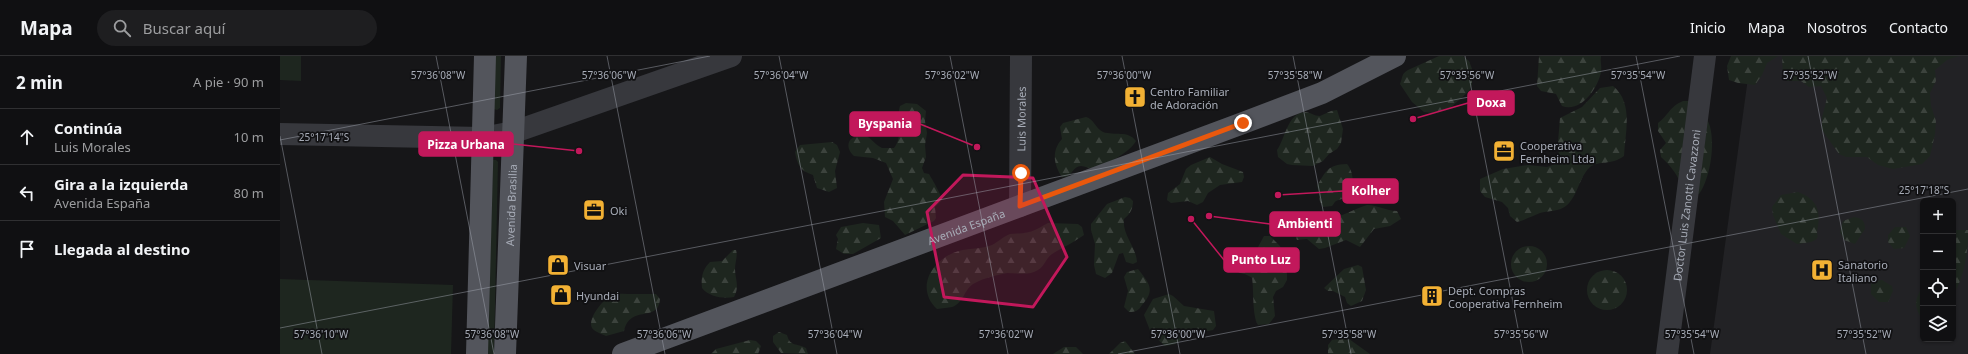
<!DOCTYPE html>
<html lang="es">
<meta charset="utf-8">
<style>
:root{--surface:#101012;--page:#1e1e20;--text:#f1f3f6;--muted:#9c9d9f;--line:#303032}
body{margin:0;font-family:"Noto Sans",sans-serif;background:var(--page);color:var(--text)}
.controls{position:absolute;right:12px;bottom:12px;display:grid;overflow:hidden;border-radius:6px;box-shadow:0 1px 3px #0004}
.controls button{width:36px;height:36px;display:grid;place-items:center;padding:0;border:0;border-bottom:1px solid var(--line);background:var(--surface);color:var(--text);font:20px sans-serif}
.stop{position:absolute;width:12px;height:12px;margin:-9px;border:3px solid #ea580c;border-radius:50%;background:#fff}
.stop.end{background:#ea580c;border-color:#fff;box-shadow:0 1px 4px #0008}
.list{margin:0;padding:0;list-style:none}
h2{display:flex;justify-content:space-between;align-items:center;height:52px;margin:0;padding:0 16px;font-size:17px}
h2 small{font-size:13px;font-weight:400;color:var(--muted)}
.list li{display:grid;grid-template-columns:26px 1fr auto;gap:12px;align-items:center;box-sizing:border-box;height:56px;padding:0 16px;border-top:1px solid var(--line)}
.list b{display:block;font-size:15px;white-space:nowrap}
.list p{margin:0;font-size:13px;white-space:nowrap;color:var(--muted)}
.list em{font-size:13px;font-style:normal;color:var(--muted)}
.icon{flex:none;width:22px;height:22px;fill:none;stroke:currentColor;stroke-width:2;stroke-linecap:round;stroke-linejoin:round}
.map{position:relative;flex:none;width:1688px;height:298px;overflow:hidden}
header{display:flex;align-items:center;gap:24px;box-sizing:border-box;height:56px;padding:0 20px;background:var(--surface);border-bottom:1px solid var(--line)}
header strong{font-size:19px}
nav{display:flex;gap:22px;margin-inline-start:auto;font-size:14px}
.search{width:280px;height:36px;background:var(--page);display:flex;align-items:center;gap:10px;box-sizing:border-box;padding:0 14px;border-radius:22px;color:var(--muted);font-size:15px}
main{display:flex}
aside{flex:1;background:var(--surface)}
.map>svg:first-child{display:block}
</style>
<header>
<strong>Mapa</strong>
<div class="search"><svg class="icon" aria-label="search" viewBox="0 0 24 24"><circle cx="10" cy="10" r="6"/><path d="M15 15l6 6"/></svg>Buscar aquí</div>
<nav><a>Inicio</a><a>Mapa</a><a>Nosotros</a><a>Contacto</a></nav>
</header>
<main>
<aside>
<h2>2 min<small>A pie · 90 m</small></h2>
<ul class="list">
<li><svg class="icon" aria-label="ahead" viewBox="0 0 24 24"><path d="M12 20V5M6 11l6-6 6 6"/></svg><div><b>Continúa</b><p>Luis Morales</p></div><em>10 m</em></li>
<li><svg class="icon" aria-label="left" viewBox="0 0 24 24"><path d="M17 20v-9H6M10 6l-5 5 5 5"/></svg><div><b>Gira a la izquierda</b><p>Avenida España</p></div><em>80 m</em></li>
<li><svg class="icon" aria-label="arrive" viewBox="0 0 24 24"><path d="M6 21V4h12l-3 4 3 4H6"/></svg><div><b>Llegada al destino</b></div></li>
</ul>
</aside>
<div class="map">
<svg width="1688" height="298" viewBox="0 0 1688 298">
<defs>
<pattern id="forest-firs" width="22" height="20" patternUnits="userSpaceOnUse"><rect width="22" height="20" fill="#1e261f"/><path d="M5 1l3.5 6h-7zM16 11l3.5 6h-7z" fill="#3c433d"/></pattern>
</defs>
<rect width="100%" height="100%" fill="#161618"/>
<path fill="#222225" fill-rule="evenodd" d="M1471 0H1688V298H1430ZM1643 145H1673V283H1643Z"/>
<g fill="#1e261f">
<path d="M0 0H21V25L0 24Z"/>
<path d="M214 0H221L220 52 217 54 214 53Z"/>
<path d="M213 104H216L218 106 214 298H207Z"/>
<path d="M0 223 173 229 171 298H0Z"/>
</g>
<g fill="url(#forest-firs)">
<path d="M1159 0H1183L1189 5 1192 13V29L1189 35 1170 52 1152 57 1144 56 1132 46 1120 28C1123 21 1121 18 1128 14Z"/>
<path d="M1259 0H1321C1320 5 1322 11 1321 16 1318 32 1301 57 1282 50L1276 38 1261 35 1257 30Z"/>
<path d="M1451 0H1498L1487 7 1482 19 1475 29 1458 27 1449 24 1447 10Z"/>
<path d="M1502 0H1679L1667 4 1655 14 1656 25 1650 37 1651 50 1656 65 1655 78 1650 100 1642 108 1613 113 1598 109 1587 101H1566L1559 98 1542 74V62L1547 42 1541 30 1529 31 1521 25H1507L1503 20Z"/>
<path d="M1333 30C1354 47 1345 77 1344 100 1330 110 1320 104 1310 111 1303 117 1299 130 1295 138 1285 157 1277 153 1260 157 1252 160 1245 164 1237 166L1230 160 1228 152 1222 146 1205 141 1200 135V123L1223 113 1248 109 1267 111 1275 108 1279 102 1278 86 1280 62 1302 51 1320 32Z"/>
<path d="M1403 45H1411C1416 50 1424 57 1427 63 1437 81 1431 122 1419 138L1403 134C1398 119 1392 111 1381 101L1380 94 1386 87 1378 75V67C1389 59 1389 51 1403 45Z"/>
<path d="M626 47 637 48 646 55 645 65 647 77 645 89 646 101 642 112 644 117 649 118C652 123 662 140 662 144L655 151 656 162 654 165 625 179 613 165 605 161 604 146 613 123 606 107 593 102 574 100C569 96 566 88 571 83 588 72 590 86 602 92H614C624 80 616 62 620 50Z"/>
<path d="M1057 54 1063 73 1061 87 1057 93 1049 98 1043 105 1033 110 1012 109 1007 108 998 101 997 94C1005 84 1007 57 1025 56 1030 56 1034 60 1040 60L1051 55Z"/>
<path d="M806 61C814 63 815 72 823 76 834 80 848 74 856 85 848 98 828 107 814 113 810 113 805 110 801 110 792 110 792 123 782 121 774 109 771 95 782 83L780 71 783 67Z"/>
<path d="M552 86 557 89 560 96 555 115 557 132 549 136 537 132 533 119C520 115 517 108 515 96L520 89Z"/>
<path d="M930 101 942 108 963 116 964 121 962 126 940 129 928 137 923 146 917 149 908 145 891 147 887 144 888 137 900 128 906 113 911 109Z"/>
<path d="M1067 108C1074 116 1076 134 1065 142 1062 143 1058 144 1056 145 1054 146 1054 148 1052 150L1043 151C1038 146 1040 137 1037 130 1046 115 1047 109 1067 108Z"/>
<path d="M1518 136C1539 144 1541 156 1537 176 1537 179 1539 181 1535 184 1531 187 1523 187 1517 188L1501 178 1493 159 1492 151 1501 139Z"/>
<path d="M845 141 850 142 853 145C853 153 850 158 844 163 842 179 856 190 857 206L853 208 846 206 843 197 839 198 832 217 825 222 816 218 814 209 815 188 811 174V168L827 148Z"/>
<path d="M1087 149C1098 149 1106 155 1117 155L1121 163 1110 170 1094 173 1080 191 1066 184 1045 192 1039 193 1027 183 1017 184 1015 179 1018 169 1035 160C1052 168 1070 154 1087 149Z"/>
<path d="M1574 161C1582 162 1585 165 1585 173L1575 188 1564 184 1560 176 1563 165Z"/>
<path d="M583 167 599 169 601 182 573 198H564L556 193 558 183 556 179 561 171Z"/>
<path d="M768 167 798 168 802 171 804 179C793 187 783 191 772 198 766 202 764 211 758 214 749 220 737 217 727 217 717 219 704 222 695 227 684 232 684 247 672 251 668 252 662 252 657 253 636 233 650 207 673 197 686 191 700 194 712 189 718 186 724 180 730 178 736 177 743 178 749 176 755 175 762 170 768 167Z"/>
<path d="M1615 171H1626L1630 180 1624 192 1614 193 1608 186V179Z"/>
<path d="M1676 174H1688C1688 196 1685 220 1673 239V180Z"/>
<path d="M984 180H990L1000 190 1007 218V224L1003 231 996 235 993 241 995 260 989 268 978 269C972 260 974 234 972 222 964 215 955 220 952 208L977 193Z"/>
<circle cx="1249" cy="208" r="18"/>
<path d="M453 194H456C458 200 455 206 455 213 455 223 460 230 454 241 444 243 429 241 422 232 421 222 422 214 430 206L442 205Z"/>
<path d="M1078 209 1082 211 1086 234 1082 245 1071 250 1067 247 1065 241 1053 235H1048L1044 232 1064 213Z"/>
<path d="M858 213C869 227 876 234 862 249 858 255 856 256 849 256L844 251 848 235 844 221 847 216Z"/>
<circle cx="1327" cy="234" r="20"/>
<path d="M1602 224 1612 230 1613 235 1608 246H1599L1591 238V228L1595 225Z"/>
<path d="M1643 224V261L1640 260C1631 242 1640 242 1643 224Z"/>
<path d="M352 238H376L380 243C378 268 351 247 344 275L326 280C322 278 315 276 312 272 307 262 324 242 333 239 339 237 346 238 352 238Z"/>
<path d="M889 238 893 240 904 250 934 255 936 270 933 274 907 279 895 288 885 290 871 277 864 259 873 243Z"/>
<path d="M499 276 507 279C510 291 517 287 526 292L528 298 501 297 493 286V280Z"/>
<path d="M1059 283H1069L1090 298H1048V289L1052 284Z"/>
<path d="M470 284 476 285 481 290 478 298H431L436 293Z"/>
<path d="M845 285 855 298H829L840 287Z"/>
<path d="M784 291H796L803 298H773Z"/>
</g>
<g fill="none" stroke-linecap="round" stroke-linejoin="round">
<g stroke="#37383d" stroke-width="22">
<path d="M0 78 202 82 234 76 451 0"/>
<path id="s1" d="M740 150 741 0"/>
<path id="s2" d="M1387 298 1425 0"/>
</g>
<g stroke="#53555c" stroke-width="22">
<path d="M197 298 205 0"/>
<path id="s3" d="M225 298 236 0"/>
<path id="s4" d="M343 298 963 67 1042 37 1115 0"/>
</g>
</g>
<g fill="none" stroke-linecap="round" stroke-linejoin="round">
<path stroke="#ea580c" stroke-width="5" d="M741 117 740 150 963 67"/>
</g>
<path fill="#c2185b" fill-opacity="0.2" stroke="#c2185b" stroke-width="3" stroke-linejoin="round" d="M683 119 753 122 787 201 753 251 664 241 647 156Z"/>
<path fill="none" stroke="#a8adb8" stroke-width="1" stroke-opacity="0.45" d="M156 0 214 298M327 0 385 298M499 0 557 298M670 0 728 298M842 0 900 298M1013 0 1071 298M1185 0 1243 298M1356 0 1414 298M1528 0 1586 298M0 80 42 298M0 84 430 0M0 272 1400 0M838 298 1688 133"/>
<defs>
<g id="church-square" transform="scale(1.15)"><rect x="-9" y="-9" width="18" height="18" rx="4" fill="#f2b134" stroke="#111113"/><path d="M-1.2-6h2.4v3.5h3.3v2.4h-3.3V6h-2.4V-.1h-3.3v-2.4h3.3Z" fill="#111"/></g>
<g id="office-square" transform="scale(1.15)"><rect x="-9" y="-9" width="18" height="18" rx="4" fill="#f2b134" stroke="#111113"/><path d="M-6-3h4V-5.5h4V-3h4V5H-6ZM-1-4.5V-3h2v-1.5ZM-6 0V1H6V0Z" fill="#111"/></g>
<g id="shop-square" transform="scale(1.15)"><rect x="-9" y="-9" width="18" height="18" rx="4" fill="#f2b134" stroke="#111113"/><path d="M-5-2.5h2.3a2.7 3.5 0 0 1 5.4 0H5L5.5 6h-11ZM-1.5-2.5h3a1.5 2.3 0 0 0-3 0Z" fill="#111"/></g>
<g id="hospital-square" transform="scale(1.15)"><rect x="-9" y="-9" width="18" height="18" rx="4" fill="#f2b134" stroke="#111113"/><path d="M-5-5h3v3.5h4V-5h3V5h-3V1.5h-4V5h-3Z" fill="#111"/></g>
<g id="building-square" transform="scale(1.15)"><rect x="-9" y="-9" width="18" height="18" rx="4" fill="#f2b134" stroke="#111113"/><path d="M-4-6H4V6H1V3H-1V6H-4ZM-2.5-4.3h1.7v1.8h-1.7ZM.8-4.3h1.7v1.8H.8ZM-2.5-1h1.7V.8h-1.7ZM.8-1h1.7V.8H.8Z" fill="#111"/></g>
</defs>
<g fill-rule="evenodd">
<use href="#church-square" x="855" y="41"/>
<use href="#office-square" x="1224" y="95"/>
<use href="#office-square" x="314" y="154"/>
<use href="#shop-square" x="278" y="209"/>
<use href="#hospital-square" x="1542" y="214"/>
<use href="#shop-square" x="281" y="239"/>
<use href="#building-square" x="1152" y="240"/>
</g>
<g text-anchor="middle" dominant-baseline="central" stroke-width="3.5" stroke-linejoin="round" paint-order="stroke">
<g font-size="11" fill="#a8adb8" stroke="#111113" text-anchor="start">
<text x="870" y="35">Centro Familiar<tspan x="870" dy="13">de Adoración</tspan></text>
<text x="1240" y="89">Cooperativa<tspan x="1240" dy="13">Fernheim Ltda</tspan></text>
<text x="330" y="154">Oki</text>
<text x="1558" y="208">Sanatorio<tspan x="1558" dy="13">Italiano</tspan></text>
<text x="294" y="209">Visuar</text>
<text x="1168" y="234">Dept. Compras<tspan x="1168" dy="13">Cooperativa Fernheim</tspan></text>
<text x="296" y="239">Hyundai</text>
</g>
<g font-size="11" fill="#a8adb8" stroke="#111113">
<text stroke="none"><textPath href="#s1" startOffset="87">Luis Morales</textPath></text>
<text stroke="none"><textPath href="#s3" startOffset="149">Avenida Brasilia</textPath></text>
<text stroke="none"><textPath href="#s2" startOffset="150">Doctor Luis Zanotti Cavazzoni</textPath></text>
<text stroke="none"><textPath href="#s4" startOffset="366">Avenida España</textPath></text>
</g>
</g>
<g font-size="10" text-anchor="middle" fill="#a8adb8" stroke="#111113" stroke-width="3.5" stroke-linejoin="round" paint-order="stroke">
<text x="158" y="23">57°36'08"W</text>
<text x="329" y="23">57°36'06"W</text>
<text x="501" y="23">57°36'04"W</text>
<text x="672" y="23">57°36'02"W</text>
<text x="844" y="23">57°36'00"W</text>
<text x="1015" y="23">57°35'58"W</text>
<text x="1187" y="23">57°35'56"W</text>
<text x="1358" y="23">57°35'54"W</text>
<text x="1530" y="23">57°35'52"W</text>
<text x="44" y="85">25°17'14"S</text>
<text x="1644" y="138">25°17'18"S</text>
<text x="41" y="282">57°36'10"W</text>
<text x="212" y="282">57°36'08"W</text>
<text x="384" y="282">57°36'06"W</text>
<text x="555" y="282">57°36'04"W</text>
<text x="726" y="282">57°36'02"W</text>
<text x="898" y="282">57°36'00"W</text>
<text x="1069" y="282">57°35'58"W</text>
<text x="1241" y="282">57°35'56"W</text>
<text x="1412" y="282">57°35'54"W</text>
<text x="1584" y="282">57°35'52"W</text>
</g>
<path fill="none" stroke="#c2185b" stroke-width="1.5" d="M1133 63L1188 47M697 91L640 68M299 95L233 88M998 139L1063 135M929 160L990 168M911 163L944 204"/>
<g fill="#c2185b" stroke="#111113" stroke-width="1.5">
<circle cx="1133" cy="63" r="4"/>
<circle cx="697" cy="91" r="4"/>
<circle cx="299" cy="95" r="4"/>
<circle cx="998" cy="139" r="4"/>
<circle cx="929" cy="160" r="4"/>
<circle cx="911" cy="163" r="4"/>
</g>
<g fill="#c2185b" stroke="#c2185b" stroke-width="1.5">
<rect x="1188" y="35" width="46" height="24" rx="4"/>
<rect x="570" y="56" width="70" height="24" rx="4"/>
<rect x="139" y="76" width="94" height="24" rx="4"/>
<rect x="1063" y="123" width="55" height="24" rx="4"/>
<rect x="990" y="156" width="70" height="24" rx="4"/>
<rect x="944" y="192" width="75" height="24" rx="4"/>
</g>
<g font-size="12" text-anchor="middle" font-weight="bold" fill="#fff">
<text x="1211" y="51">Doxa</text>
<text x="605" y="72">Byspania</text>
<text x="186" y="93">Pizza Urbana</text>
<text x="1091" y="139">Kolher</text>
<text x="1025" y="172">Ambienti</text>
<text x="981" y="208">Punto Luz</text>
</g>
</svg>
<div class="controls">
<button>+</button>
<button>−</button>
<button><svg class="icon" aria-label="locate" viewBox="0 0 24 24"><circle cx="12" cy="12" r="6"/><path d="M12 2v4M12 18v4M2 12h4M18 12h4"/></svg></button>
<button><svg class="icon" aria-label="layers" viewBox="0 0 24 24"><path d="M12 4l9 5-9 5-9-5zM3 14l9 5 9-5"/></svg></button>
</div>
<div class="stop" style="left:741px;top:117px"></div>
<div class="stop end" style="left:963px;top:67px"></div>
</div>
</main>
